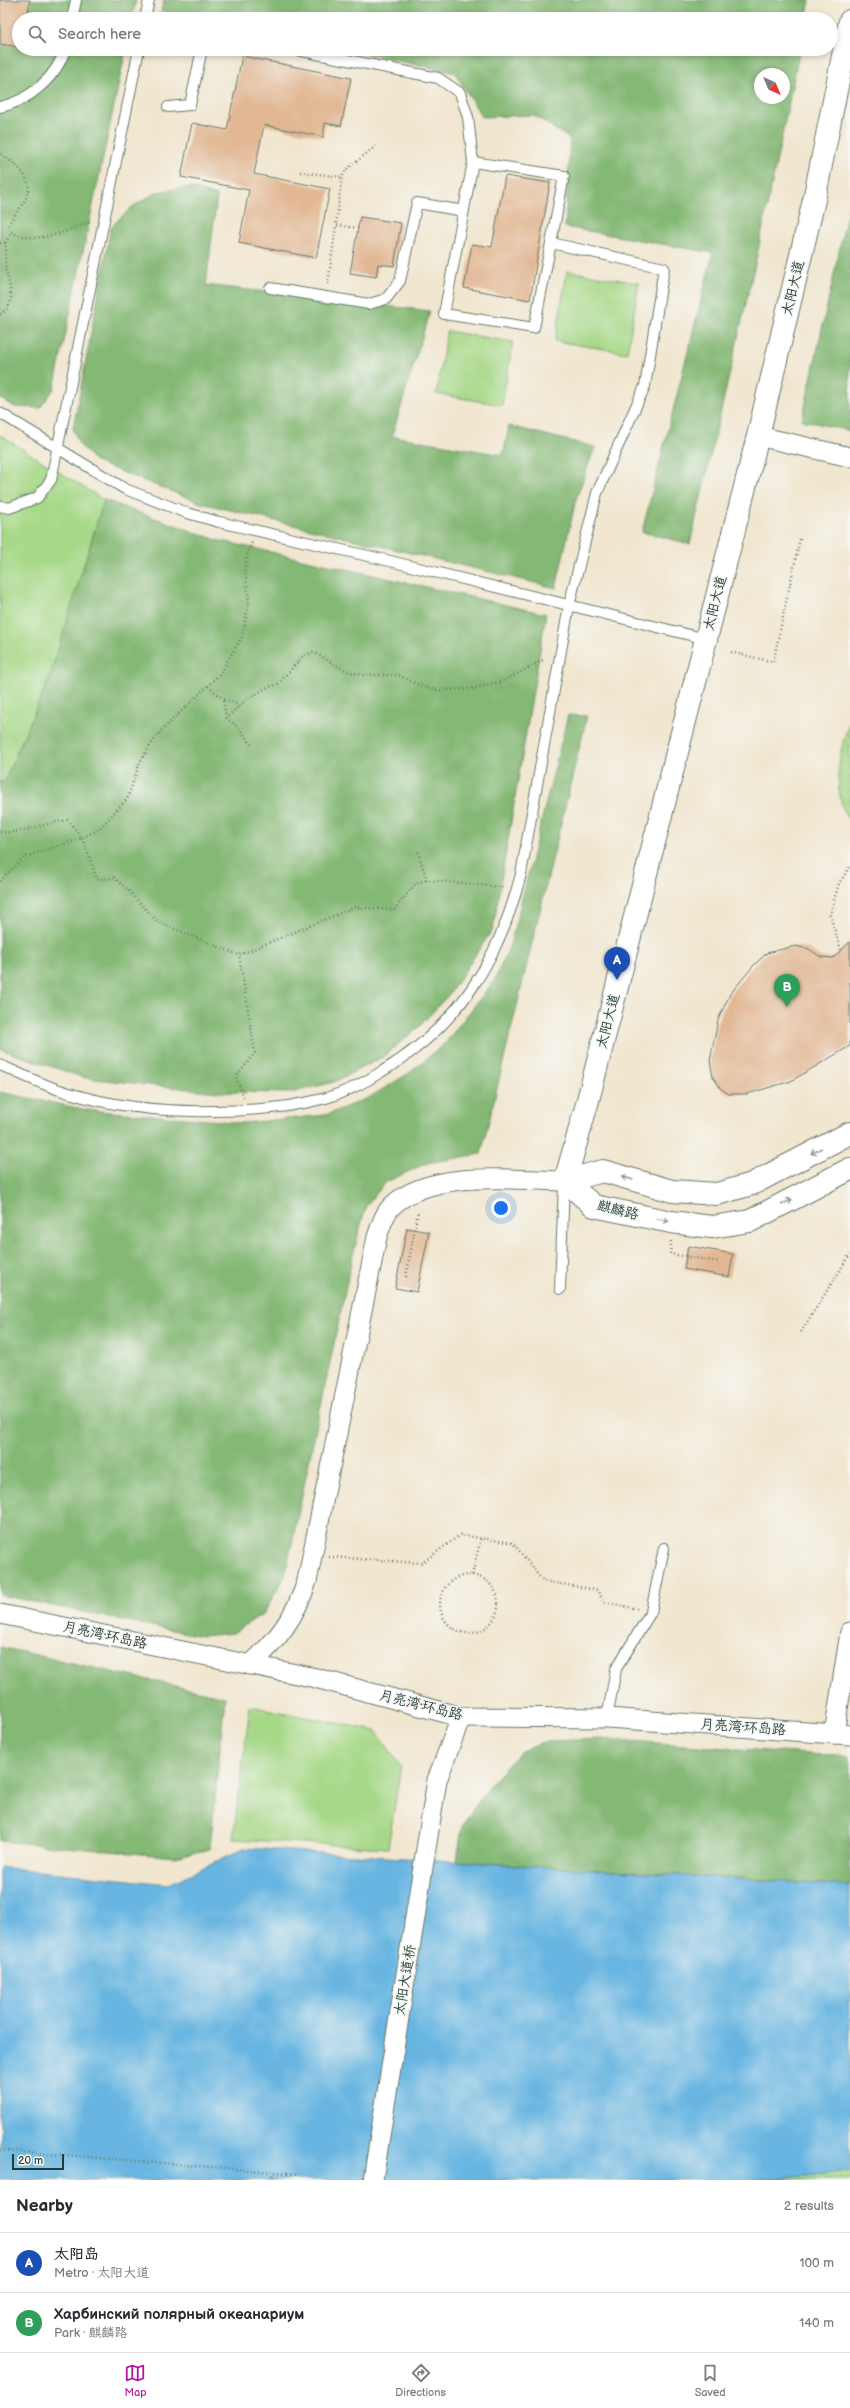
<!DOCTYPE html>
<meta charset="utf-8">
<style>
:root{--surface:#fff;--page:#f7f7f7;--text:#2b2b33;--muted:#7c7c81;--line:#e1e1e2;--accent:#b5179e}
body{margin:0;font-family:"Balsamiq Sans","LXGW WenKai TC",sans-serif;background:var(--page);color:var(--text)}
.compass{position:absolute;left:754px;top:68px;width:36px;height:36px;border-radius:50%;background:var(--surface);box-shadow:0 2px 6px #0003;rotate:136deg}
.scale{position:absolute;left:12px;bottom:10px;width:52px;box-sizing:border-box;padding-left:4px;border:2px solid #1f3d34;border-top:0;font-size:11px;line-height:14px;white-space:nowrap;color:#1f3d34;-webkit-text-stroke:3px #f6f6f2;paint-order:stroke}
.you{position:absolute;left:501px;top:1208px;width:14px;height:14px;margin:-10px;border:3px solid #fff;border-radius:50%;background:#1a73e8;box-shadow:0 0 0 6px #1a73e833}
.badge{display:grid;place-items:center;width:26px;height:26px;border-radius:50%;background:var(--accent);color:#fff;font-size:13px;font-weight:700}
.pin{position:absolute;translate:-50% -33px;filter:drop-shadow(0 1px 2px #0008)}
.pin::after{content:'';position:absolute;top:21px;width:14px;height:12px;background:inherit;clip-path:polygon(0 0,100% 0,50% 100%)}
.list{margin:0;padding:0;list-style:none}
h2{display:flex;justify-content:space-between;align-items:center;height:52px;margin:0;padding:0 16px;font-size:17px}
h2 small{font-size:13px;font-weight:400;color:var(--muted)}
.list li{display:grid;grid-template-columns:26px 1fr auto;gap:12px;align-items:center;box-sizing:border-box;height:60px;padding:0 16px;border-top:1px solid var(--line)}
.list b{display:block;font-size:15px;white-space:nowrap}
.list p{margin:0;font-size:13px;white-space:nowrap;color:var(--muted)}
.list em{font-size:13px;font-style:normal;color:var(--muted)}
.icon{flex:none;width:22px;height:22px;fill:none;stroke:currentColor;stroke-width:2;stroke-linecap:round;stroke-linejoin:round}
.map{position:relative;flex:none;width:850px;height:2180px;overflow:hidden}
.search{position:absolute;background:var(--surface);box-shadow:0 2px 6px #0003;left:12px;right:12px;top:12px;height:44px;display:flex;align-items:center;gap:10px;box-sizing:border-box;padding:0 14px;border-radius:22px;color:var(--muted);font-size:15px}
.sheet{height:172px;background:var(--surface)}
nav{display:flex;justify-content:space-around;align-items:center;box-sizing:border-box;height:56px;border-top:1px solid var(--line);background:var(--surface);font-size:11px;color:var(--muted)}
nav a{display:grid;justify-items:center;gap:2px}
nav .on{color:var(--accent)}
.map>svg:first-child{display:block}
</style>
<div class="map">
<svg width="850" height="2180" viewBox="0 0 850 2180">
<rect width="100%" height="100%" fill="#f6f6f2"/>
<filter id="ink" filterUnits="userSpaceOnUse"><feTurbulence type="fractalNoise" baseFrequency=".025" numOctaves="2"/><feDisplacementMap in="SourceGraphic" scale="8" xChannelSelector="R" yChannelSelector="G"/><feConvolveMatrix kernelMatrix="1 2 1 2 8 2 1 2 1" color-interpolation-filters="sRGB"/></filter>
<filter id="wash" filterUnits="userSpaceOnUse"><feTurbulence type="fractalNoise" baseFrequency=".012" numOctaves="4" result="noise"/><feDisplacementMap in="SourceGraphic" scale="16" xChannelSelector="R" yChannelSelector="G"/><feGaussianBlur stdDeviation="0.9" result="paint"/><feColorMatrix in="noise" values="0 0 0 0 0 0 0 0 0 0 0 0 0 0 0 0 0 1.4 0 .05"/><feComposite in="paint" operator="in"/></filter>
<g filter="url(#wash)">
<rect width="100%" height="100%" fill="#f1e6cf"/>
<g fill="#a6d887" stroke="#628a5e">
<path d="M567 271 639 283 627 353 555 341Z"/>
<path d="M447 331 513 342 502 405 436 394Z"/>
<path d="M0 435 104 500 49 679 4 782H0Z"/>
<path d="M850 721V822C831 794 838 751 850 721Z"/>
<path d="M250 1706 376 1731 401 1766 388 1848 233 1839Z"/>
<path d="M850 2171V2180H768Z"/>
</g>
<g fill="#84b874" stroke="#527a54" fill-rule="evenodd">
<path d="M0 0H136L132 19H19V49H126L54 389 40 408 15 407 0 398Z"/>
<path d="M164 0H810L806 19H199L161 11Z"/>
<path d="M342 49H800L756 260 690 544 642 532 713 253 565 227 570 139 534 115 482 117 455 73ZM760 74H784V98H760Z"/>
<path d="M189 187 217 196 206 285 430 311 392 436 503 455 509 426 595 447 576 499 556 588 201 503 96 462 79 444 73 429 111 227 132 207 157 192Z"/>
<path d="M850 201V431L802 420Z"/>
<path d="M104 500 217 540 546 614 493 929 450 993 419 1027 383 1057 334 1082 291 1093 217 1092 85 1078 0 1049V782H4L49 679Z"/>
<path d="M568 715 587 716 481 1154 427 1163 386 1182 366 1206 352 1258 285 1576 264 1613 233 1633 201 1636 0 1595V1092L87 1110 244 1123 326 1115 368 1098 411 1072 446 1042 494 981 510 946Z"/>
<path d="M0 1647 225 1697 210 1849 174 1857 0 1841Z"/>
<path d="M602 1739 850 1757V1886L457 1861 462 1826 490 1784 521 1751 549 1741Z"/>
</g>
<path fill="#68b5e1" stroke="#44798a" d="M244 1848 850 1886V2171L768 2180H0V1867L169 1884Z"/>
<g id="blocks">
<g fill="#e2b894">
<path d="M0 0H30L27 19H19V47L0 44Z"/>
<path d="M242 56 351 78 341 126 325 123 323 137 264 125 254 174 330 189 316 258 239 243 249 190 181 177 192 123 227 130Z"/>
<path d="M505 176 550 183 530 300 464 288 472 244 492 247Z"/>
<path d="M360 217 401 223 394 266 378 264 376 277 350 273Z"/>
<path d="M850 942V1046L791 1081 747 1094H729L721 1089 713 1077 710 1061 718 1020 730 994 754 965 767 953 795 946 809 949 821 957 833 958Z"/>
<path d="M407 1228 429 1232 417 1292 395 1288Z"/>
<path d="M688 1246 733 1254 729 1277 684 1269Z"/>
</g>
</g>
</g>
<g filter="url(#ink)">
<use href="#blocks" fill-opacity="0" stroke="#68786a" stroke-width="1"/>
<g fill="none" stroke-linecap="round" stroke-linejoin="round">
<g stroke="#68786a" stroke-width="12">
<g id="lane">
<path d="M72 19 76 0"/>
<path d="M145 19 149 0"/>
<path d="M0 107C29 101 57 77 65 49"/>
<path d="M168 107 190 105 202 49"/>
<path d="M473 162 444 314 534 328 551 243"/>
<path d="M270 288 369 304 386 299 400 281 417 203 464 211"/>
<path d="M0 413 125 489 187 513 219 522 386 560 706 639"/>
<path d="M0 506 9 508 37 498 51 480 139 49"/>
<path d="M0 1065C23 1075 45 1086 69 1093 115 1107 166 1112 214 1111 251 1111 289 1108 326 1098 346 1092 364 1083 381 1072 459 1026 499 960 521 874L569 606 597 493 645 386 664 268 551 243 564 176 473 162 468 117 460 93 438 78 292 49"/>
<path d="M560 1289 564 1183"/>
<path d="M607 1718 616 1669 651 1612 664 1548"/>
</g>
</g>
<g stroke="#68786a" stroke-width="21">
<g id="street">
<path d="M758 436 850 457"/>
<path d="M0 1614 316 1678 461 1717 607 1718 850 1735"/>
<path d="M250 1665C277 1641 296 1616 307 1581L377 1237C381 1226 384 1213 393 1205 432 1169 515 1180 565 1181"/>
<path d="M834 1734 850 1632"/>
<path d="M373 2180 437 1780 461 1717"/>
</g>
</g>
<g stroke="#68786a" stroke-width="24">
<g id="secondary">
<path d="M565 1181 587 1104 758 436 814 200 850 21"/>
<path d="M565 1181 594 1206 671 1222 712 1227 750 1221 850 1169"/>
<path d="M565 1181 603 1171 672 1191 717 1194 752 1184 850 1133"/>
</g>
</g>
<g stroke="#68786a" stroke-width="2.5" stroke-dasharray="1 3" stroke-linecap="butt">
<path d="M0 154C14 162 36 179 26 198 21 207 14 215 9 224L12 233C42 244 63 232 90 222"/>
<path d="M300 172 342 177"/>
<path d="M358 228 336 225 342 177 347 169 377 145"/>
<path d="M0 243H5"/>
<path d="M328 284 336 225"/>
<path d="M0 314C21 303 5 279 5 262 5 255 7 251 5 243L12 233"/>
<path d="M731 652 773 662 800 539"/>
<path d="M208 686 223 699"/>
<path d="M240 705 223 699 226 718 247 699 266 688 278 684 303 656 313 652 345 670 361 675H398L426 688 437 690 473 689 505 680 545 659"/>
<path d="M226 718 238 727 253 747"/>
<path d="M0 832C23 834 44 823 67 820 84 834 89 858 97 879L114 878 125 887 158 922 239 955"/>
<path d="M418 852 427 880 503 887"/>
<path d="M0 881 25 857 82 838 99 829 127 799 140 762 150 745 161 731 219 675 242 637 249 601 245 570 247 555 252 542"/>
<path d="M841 950 830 915 839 883 850 867"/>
<path d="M244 1097 236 1077 255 1053 239 955 355 907 394 910 416 883 427 880"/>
<path d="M671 1241 670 1254 720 1262"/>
<path d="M406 1277 418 1211"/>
<path d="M801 1332 850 1254"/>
<path d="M329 1557 422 1563 460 1535 513 1543 543 1581 597 1590 604 1602 638 1609"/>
<circle cx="469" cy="1604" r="29"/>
<path d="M472 1575 481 1538"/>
<path d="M0 2150 298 2174"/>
<path d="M272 2180 273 2172"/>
</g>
<use href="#lane" stroke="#fff" stroke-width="10"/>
<use href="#street" stroke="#fff" stroke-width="19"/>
<use href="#secondary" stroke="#fff" stroke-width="22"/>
</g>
<defs><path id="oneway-shaft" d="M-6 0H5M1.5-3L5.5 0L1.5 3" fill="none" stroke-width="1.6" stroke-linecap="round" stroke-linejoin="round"/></defs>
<g stroke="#8f9e9a">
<use href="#oneway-shaft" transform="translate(816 1151) rotate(152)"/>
<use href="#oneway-shaft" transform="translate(627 1178) rotate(-164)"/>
<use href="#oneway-shaft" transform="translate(787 1202) rotate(-27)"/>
<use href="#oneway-shaft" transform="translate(663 1220) rotate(12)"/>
</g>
</g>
<g text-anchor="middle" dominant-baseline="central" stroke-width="3" stroke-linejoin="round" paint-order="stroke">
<g font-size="14" fill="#1f3d34" stroke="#f6f6f2">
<text transform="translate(793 288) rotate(-77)">太阳大道</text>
<text transform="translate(715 603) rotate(-76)">太阳大道</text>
<text transform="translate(608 1021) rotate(-76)">太阳大道</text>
<text transform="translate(618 1210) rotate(14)">麒麟路</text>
<text transform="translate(105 1635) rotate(12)">月亮湾·环岛路</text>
<text transform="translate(421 1705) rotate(14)">月亮湾·环岛路</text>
<text transform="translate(743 1727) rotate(4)">月亮湾·环岛路</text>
<text transform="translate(405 1980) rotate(-81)">太阳大道·桥</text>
</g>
</g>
</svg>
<svg class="compass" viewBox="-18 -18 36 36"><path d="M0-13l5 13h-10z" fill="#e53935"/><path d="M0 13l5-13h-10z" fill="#7c7c81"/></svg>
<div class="scale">20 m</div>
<div class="you"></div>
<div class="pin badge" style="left:617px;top:980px;background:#1a4fb4">A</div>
<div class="pin badge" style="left:787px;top:1007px;background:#2e9e5b">B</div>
<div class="search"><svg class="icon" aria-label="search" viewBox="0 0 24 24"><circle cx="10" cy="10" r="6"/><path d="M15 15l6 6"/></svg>Search here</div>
</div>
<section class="sheet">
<h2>Nearby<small>2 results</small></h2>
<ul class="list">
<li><span class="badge" style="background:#1a4fb4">A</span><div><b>太阳岛</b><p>Metro · 太阳大道</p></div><em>100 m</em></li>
<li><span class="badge" style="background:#2e9e5b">B</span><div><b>Харбинский полярный океанариум</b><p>Park · 麒麟路</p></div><em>140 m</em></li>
</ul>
</section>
<nav>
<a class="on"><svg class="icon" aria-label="map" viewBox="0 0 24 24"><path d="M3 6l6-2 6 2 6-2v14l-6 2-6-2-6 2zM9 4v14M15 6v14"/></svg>Map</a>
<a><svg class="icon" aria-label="directions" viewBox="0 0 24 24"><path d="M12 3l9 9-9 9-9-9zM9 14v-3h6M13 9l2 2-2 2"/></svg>Directions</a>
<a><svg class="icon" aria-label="saved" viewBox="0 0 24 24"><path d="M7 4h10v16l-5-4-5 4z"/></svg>Saved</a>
</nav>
